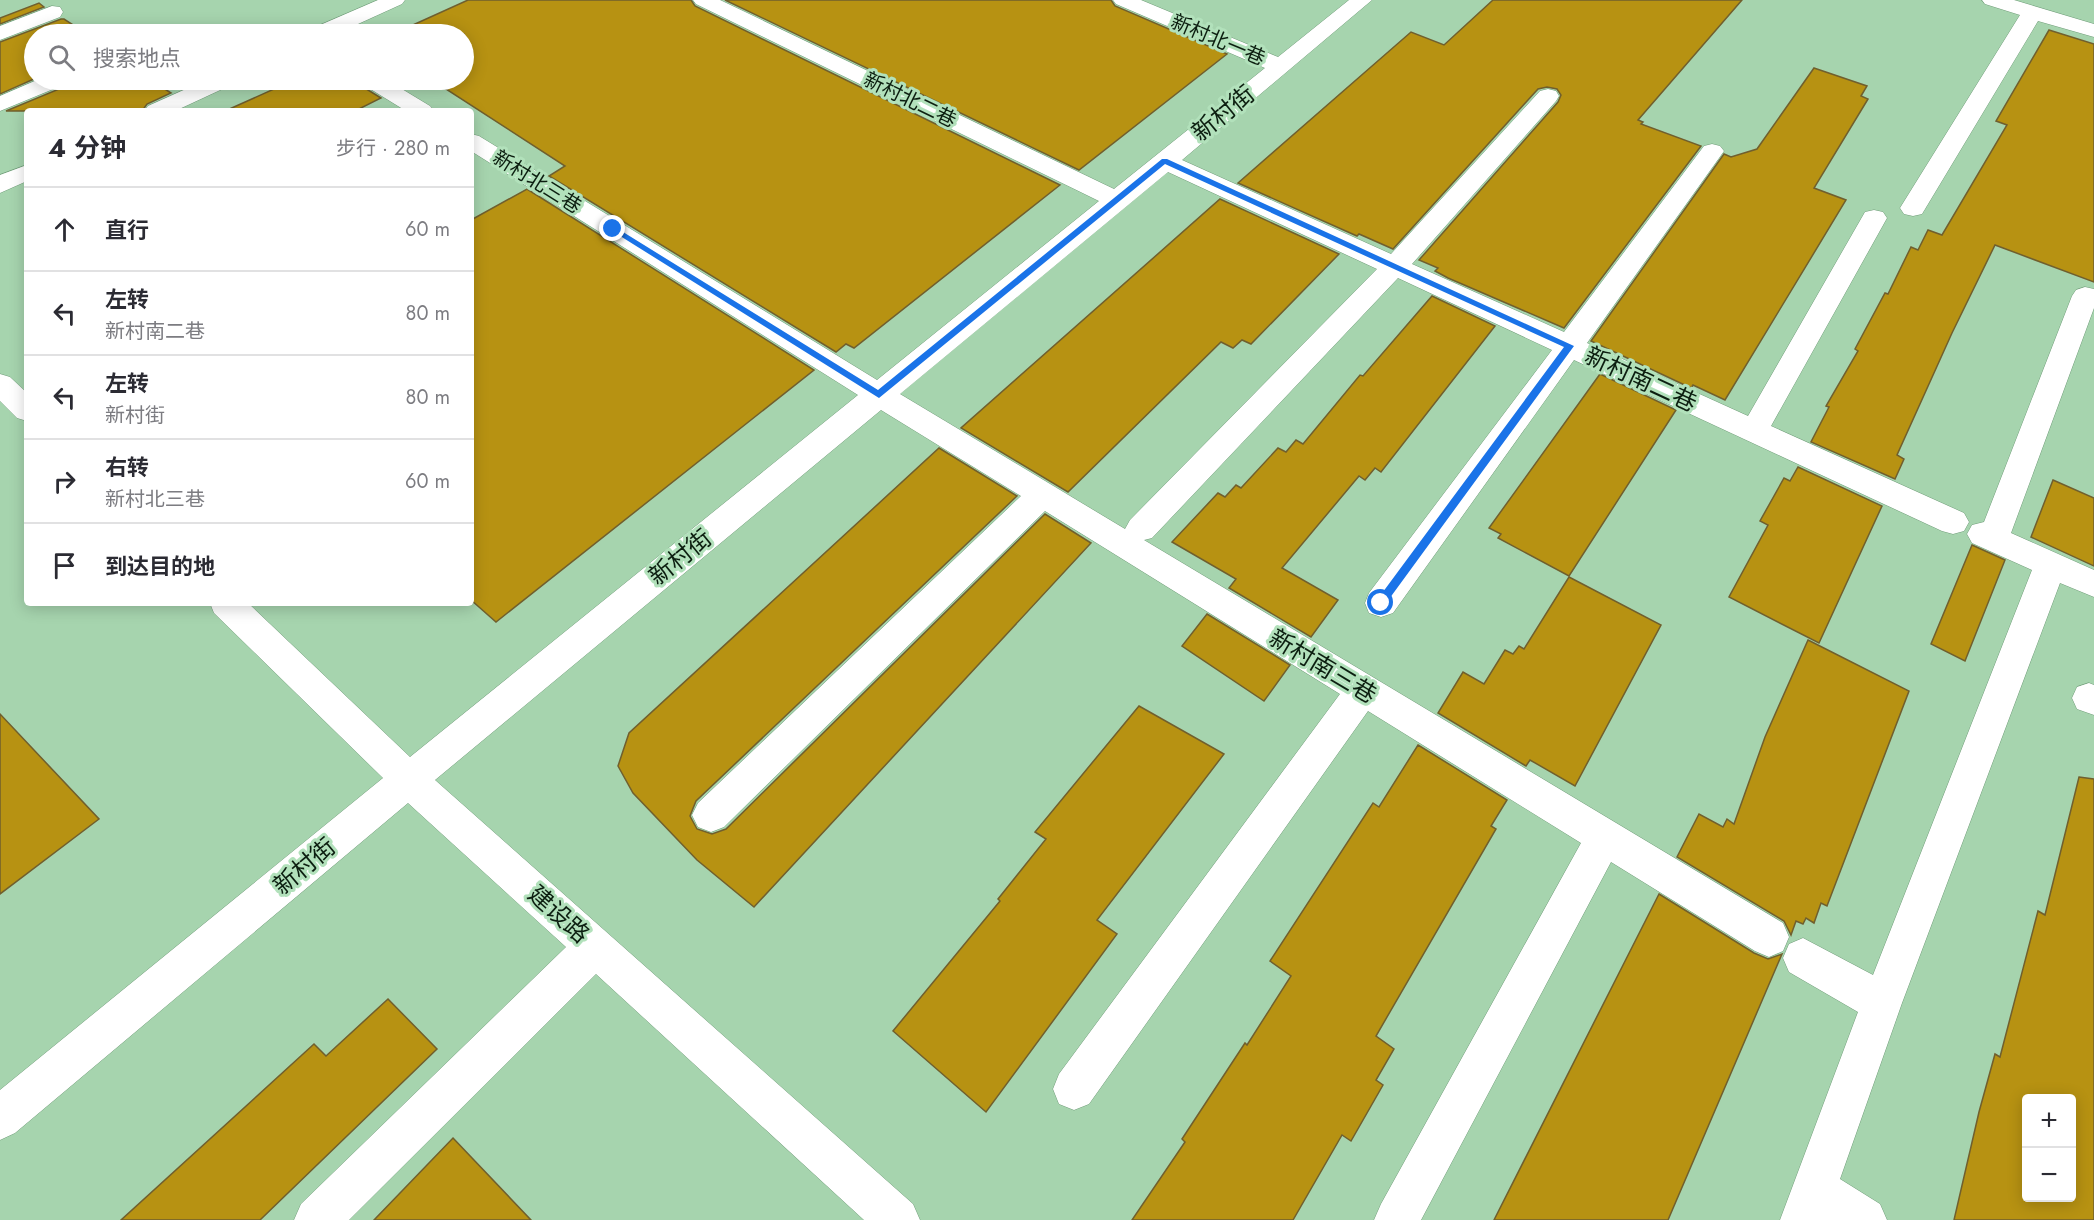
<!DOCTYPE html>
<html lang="zh">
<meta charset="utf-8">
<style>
:root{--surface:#fff;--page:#f2f2f3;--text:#2b2b33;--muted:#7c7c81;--line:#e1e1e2}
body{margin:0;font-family:Jost,"Noto Sans SC",sans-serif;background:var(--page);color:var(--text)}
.controls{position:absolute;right:18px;bottom:18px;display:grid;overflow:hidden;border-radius:6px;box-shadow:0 3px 15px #0003}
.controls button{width:54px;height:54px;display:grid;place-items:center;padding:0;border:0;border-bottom:2px solid var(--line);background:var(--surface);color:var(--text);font:30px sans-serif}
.stop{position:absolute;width:18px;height:18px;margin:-14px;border:4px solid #1a73e8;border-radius:50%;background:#fff}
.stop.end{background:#1a73e8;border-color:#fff;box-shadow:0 2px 6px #0008}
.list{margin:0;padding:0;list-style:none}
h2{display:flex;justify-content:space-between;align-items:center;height:78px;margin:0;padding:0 24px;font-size:26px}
h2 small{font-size:20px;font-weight:400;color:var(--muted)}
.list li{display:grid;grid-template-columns:39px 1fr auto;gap:18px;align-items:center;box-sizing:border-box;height:84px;padding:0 24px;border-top:2px solid var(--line)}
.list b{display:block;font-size:22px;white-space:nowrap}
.list p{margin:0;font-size:20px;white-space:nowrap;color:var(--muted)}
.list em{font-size:20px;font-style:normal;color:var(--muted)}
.icon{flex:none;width:33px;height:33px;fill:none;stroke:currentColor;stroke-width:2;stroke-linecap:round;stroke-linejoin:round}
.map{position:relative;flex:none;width:2094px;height:1220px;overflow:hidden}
.search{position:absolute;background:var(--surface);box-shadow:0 3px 15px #0003;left:24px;top:24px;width:450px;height:66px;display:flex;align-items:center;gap:15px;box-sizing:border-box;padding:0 21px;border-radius:33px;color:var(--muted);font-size:22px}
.panel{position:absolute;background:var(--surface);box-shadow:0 3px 15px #0003;left:24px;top:108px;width:450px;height:498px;border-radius:6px}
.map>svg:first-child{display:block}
</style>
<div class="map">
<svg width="2094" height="1220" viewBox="0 0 2094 1220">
<rect width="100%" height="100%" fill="#a6d4ae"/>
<g fill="#b79212" stroke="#705f2e" stroke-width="1.5" fill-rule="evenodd">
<path d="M468 0H691L695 6 1060 185 854 348 846 344 836 352 549 176 565 166 432 80H464V34H393Z"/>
<path d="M725 0H1111L1115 6 1227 54 1079 170Z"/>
<path d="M1493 0H1742L1638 120 1643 122 1641 124 1701 146 1564 328 1448 278 1435 271 1438 268 1419 260 1558 102 1561 95 1557 89 1547 87 1538 89 1393 249 1359 234 1357 236 1238 183 1411 32 1444 45Z"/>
<path d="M39 3 44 7 0 24V18Z"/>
<path d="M61 19H64L87 34H34V79L0 94V42Z"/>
<path d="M2049 30 2094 44V282L1995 245 1952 333 1897 455 1904 459 1895 479 1811 442 1829 407 1826 406 1858 351 1855 349 1885 293 1888 294 1911 247 1918 250 1928 230 1942 235 2007 125 1996 121Z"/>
<path d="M1814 68 1867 86 1861 96 1868 99 1814 188 1846 200 1725 400 1693 385 1691 388 1591 341 1724 154 1731 157 1757 149Z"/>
<path d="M68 80H151L171 93 147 104 142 111H6L64 87Z"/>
<path d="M294 80H359L363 87 381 98 355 111H225Z"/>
<path d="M527 189 814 370 496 622 471 600V220Z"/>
<path d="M1220 199 1339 254 1251 344 1242 340 1233 348 1221 342 1068 492 961 428Z"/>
<path d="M1432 296 1495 326 1381 472 1375 468 1365 480 1359 476 1282 568 1338 600 1311 637 1229 588 1236 579 1172 542 1218 493 1225 497 1236 485 1241 488 1278 448 1286 452 1296 440 1303 444 1360 375 1363 376Z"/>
<path d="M1600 374 1676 410 1569 576 1498 538 1501 534 1489 528Z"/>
<path d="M939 448 1017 496 696 801 690 816 697 829 712 834 726 829 1045 514 1091 543 754 907 697 860 633 793 618 766 629 733Z"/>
<path d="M1798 467 1882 506 1819 643 1729 597 1768 525 1760 521 1784 478 1790 481Z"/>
<path d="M2053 480 2094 498V566L2031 537Z"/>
<path d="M1972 545 2005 560 1965 661 1931 644Z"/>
<path d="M1569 577 1661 625 1575 786 1530 760 1526 766 1438 713 1463 672 1484 684 1505 650 1513 654 1519 646 1524 649Z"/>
<path d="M1207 614 1290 665 1264 701 1182 646Z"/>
<path d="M1808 640 1909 691 1827 906 1821 903 1814 923 1806 918 1803 924 1796 921 1791 935 1784 921 1677 857 1699 814 1723 827 1727 819 1734 824 1765 737Z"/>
<path d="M1139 706 1224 754 1097 920 1117 934 986 1112 893 1031 1000 901 998 899 1046 839 1035 832Z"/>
<path d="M0 714 99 819 0 894Z"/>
<path d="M1418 745 1507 800 1491 826 1496 829 1376 1036 1394 1049 1376 1080 1383 1085 1351 1141 1342 1135 1293 1220H1132L1185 1142 1182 1139 1245 1043 1247 1045 1291 976 1270 961 1373 803 1379 807Z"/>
<path d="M2079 777 2094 779V1220H1954L1979 1112 1995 1054 2000 1057 2038 911 2045 915ZM2026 1098H2072V1197H2026Z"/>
<path d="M1659 894 1754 953 1768 959 1782 954 1668 1220H1494Z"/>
<path d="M388 999 437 1049 260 1220H121L314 1044 326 1056Z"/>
<path d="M453 1138 531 1220H374Z"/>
</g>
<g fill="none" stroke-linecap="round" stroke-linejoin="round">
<g stroke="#709c79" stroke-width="1">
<g id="minor">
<path d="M378 0H405L402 4 336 34H308L311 29Z"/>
<path d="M693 0H720L1114 189 1265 68 1116 4 1113 0H1141L1278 57 1349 0H1372L1182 160 1391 254 1540 91 1548 89 1556 91 1559 96 1556 101 1412 264 1564 332 1704 146 1712 144 1720 146 1724 151 1587 343 1748 416 1865 212 1874 210 1883 212 1887 218 1771 426 1964 513 1969 522 1964 531 1953 534 1942 531 1574 360 1393 613 1381 617 1369 613 1365 603 1369 593 1552 350 1398 278 1152 538 1144 540 1783 923 1789 937 1783 951 1769 957 1755 951 1611 862 1421 1220H1374L1381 1204 1581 843 1368 711 1089 1104 1074 1110 1059 1104 1053 1089 1059 1074 1340 694 1045 511 724 827 711 832 698 827 692 815 698 803 1021 496 881 410 435 780 913 1204 920 1220H864L596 974 349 1220H294L301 1204 566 947 408 803 15 1133 0 1140V1090L383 778 214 613 210 603H248L410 757 858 395 471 151V134L479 136 877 380 1099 201 696 4ZM1168 172 1377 269 1130 520 1125 529 900 394Z"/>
<path d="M1982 0H2014L2094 24V37L2038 21 1922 214 1913 216 1904 214 1900 208 2020 15 1985 4Z"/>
<path d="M52 6 60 7 63 12 60 17 0 40V26Z"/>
<path d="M37 80H66L63 85 0 111V96Z"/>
<path d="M206 80H234L231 85 175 111H144L148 106Z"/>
<path d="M361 80H387L430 106 434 111H406L364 85Z"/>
<path d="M27 165V181L0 193V175Z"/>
<path d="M2085 287 2094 289V308L2011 533 2094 570V597L2060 583 1902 1003 1840 1179 1880 1204 1887 1220H1780L1858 1012 1789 972 1783 958 1789 944 1803 938 1873 975 2032 570 1972 543 1967 534 1972 525 1984 522 2072 296 2076 290Z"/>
<path d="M0 374 10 377 27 393V421L17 418 0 401Z"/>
<path d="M2089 683 2094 685V715L2077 709 2072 698 2077 687Z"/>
</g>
</g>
<use href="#minor" fill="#fff" fill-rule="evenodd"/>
</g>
<path fill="#1a73e8" d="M1162 159H1167L1574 346 1384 606H1377V600L1564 347 1165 164 879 398 609 229 615 227 878 390Z"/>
<g text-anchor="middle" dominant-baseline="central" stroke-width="6" stroke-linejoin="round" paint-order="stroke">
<g font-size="20" fill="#0c1e10" stroke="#b2e1bb">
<text transform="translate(1218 40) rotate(23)">新村北一巷</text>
<text transform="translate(910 100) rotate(26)">新村北二巷</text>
<text transform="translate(537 182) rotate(32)">新村北三巷</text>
</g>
<g font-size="24" fill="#0c1e10" stroke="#b2e1bb">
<text transform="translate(1223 113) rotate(-39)">新村街</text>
<text transform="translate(1641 379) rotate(25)">新村南二巷</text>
<text transform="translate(680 557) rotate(-39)">新村街</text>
<text transform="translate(1323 666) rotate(31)">新村南三巷</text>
<text transform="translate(304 866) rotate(-40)">新村街</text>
<text transform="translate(559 914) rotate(42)">建设路</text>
</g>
</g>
</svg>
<div class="controls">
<button>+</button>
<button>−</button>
</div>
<div class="stop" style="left:1381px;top:603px"></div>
<div class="stop end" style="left:613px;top:229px"></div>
<div class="search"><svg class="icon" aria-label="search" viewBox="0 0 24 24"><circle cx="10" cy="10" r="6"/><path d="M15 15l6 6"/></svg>搜索地点</div>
<section class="panel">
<h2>4 分钟<small>步行 · 280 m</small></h2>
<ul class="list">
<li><svg class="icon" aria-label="ahead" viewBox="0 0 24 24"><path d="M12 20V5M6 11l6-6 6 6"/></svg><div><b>直行</b></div><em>60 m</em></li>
<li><svg class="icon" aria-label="left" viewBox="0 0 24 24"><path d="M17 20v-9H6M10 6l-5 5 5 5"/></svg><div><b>左转</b><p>新村南二巷</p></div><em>80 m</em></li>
<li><svg class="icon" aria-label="left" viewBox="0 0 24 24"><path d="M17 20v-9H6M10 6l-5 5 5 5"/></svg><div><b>左转</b><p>新村街</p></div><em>80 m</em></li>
<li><svg class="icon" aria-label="right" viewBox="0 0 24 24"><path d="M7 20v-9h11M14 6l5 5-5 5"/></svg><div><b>右转</b><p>新村北三巷</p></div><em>60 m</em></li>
<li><svg class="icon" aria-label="arrive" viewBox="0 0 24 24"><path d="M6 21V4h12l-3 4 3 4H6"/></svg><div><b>到达目的地</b></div></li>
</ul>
</section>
</div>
